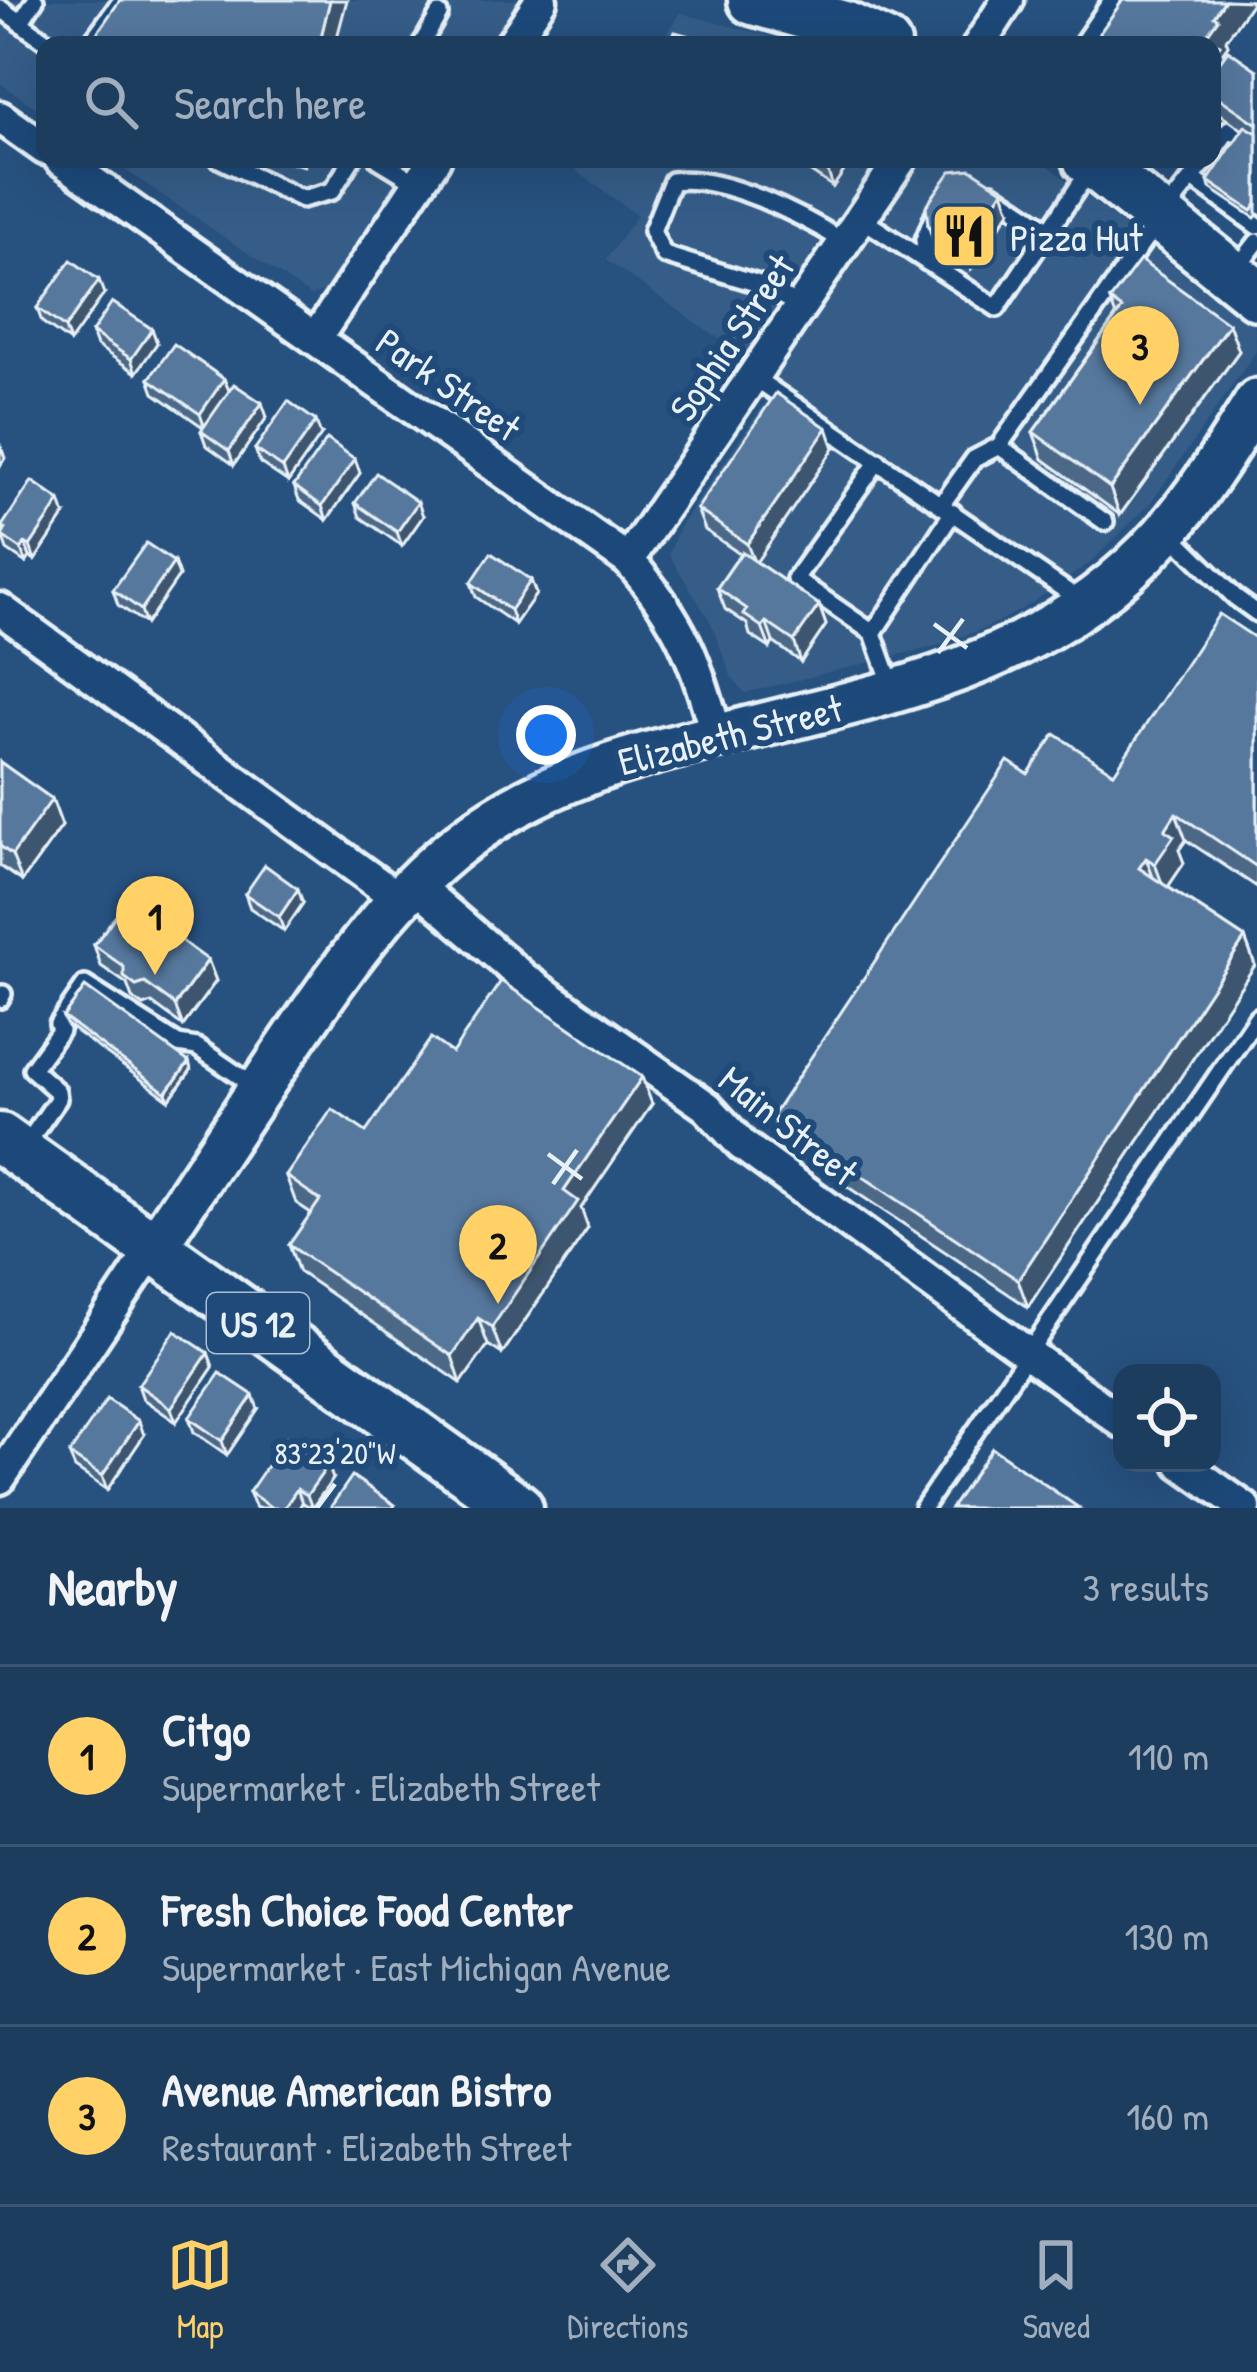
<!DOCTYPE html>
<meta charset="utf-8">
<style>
:root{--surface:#1d3d5f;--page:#2a4868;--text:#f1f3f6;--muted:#a0aebd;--line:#3b5674;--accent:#ffd166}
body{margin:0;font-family:"Patrick Hand",sans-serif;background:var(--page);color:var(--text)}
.controls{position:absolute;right:36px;bottom:36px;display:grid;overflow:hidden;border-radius:24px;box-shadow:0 12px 48px #0002}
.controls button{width:108px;height:108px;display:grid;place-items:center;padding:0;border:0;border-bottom:3px solid var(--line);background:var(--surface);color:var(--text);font:60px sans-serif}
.you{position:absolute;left:546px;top:735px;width:42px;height:42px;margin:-30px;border:9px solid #fff;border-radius:50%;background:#1a73e8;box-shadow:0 0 0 18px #1a73e833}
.badge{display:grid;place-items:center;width:78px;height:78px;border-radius:50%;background:var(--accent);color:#111;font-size:39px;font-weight:700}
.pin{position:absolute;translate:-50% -99px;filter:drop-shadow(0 3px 6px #0008)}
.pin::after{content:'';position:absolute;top:63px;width:42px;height:36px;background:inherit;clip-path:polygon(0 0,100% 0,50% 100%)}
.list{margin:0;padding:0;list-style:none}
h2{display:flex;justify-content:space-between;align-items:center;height:156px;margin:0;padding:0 48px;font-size:51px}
h2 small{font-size:39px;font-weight:400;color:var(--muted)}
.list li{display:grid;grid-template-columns:78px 1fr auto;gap:36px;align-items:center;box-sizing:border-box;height:180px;padding:0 48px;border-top:3px solid var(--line)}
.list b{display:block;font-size:45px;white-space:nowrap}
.list p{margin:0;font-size:39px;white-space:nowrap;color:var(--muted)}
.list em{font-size:39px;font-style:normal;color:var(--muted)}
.icon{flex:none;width:66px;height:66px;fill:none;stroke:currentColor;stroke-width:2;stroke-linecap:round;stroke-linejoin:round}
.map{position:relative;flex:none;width:1257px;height:1508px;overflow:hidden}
.search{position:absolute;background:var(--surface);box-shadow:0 12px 48px #0002;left:36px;right:36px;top:36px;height:132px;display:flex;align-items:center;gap:30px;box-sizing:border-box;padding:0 42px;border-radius:24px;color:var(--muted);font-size:45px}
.sheet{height:696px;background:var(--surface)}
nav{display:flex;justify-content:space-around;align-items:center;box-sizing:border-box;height:168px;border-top:3px solid var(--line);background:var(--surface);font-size:33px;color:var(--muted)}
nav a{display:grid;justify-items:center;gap:6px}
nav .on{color:var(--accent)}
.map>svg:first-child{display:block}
</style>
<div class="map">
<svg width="1257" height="1508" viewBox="0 0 1257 1508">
<rect width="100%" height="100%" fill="#27517f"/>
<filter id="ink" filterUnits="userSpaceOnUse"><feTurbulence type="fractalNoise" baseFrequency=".00833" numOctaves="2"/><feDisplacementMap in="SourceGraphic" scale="24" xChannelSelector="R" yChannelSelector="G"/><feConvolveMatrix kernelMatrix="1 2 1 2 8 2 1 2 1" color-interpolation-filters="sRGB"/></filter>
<g filter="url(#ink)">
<g fill="#355d88">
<path d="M0 0H522L496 45H45V114L0 83Z"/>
<path d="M680 13 784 40 801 45H659Z"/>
<path d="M109 159H420L339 277 329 288 311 296Z"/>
<path d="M584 159H1040L1214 298 1254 319 1257 350 1150 504 1090 563 1026 607 988 627 936 646 745 693 731 676 710 621 669 555 679 527 780 381 606 260 637 215 576 171Z"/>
</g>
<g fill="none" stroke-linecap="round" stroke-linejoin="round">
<g stroke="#e8f1f8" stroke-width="24">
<g id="lane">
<path d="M0 8 51 45"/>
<path d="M20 23 35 0"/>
<path d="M89 45 122 0"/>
<path d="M421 45 439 14"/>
<path d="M1081 45 1112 0"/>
<path d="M1212 153 1229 129 1244 139"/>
<path d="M219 159 302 199 332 191 352 159"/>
<path d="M378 159 419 184"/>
<path d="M1193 179 1257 226"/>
<path d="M992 192 1049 230"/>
<path d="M859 217 997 308 1089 171"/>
<path d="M927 262 924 240 936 210"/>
<path d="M1237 268 1257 242"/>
<path d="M799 306 762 285 664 255 652 231 672 181C722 174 801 215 843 241"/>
<path d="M752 376 1081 601"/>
<path d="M999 446 1105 522"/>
<path d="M878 461 795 579 873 633 953 512"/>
<path d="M942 504 974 459 999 446 1161 217 1207 159"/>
<path d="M1169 532 1235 597 1257 613"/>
<path d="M873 633 892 686"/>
<path d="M0 999 3 994"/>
<path d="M23 1149 58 1099 57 1091 32 1069 60 1031 58 1024 85 985 178 1044 197 1047 257 1088"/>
<path d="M923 1508 1257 1017"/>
</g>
</g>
<g stroke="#e8f1f8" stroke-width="39">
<g id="street">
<path d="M511 45 541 0"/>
<path d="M979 45 1008 0"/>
<path d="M0 117 45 149"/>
<path d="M60 159 628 560C683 623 694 658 717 736"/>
<path d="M316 338 435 159"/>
<path d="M628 560 901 159"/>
<path d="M0 609 398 898"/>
<path d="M412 882 526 980 707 1107 742 1145 1122 1422"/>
<path d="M1181 1463 1245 1508"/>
<path d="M0 1478 153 1249"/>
</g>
</g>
<g stroke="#e8f1f8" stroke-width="51">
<path id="secondary" d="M153 1249C195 1185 237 1122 279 1060 342 968 400 878 496 818 569 772 650 752 734 732 894 692 1047 665 1163 535 1199 494 1228 447 1257 401"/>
</g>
<g stroke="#e8f1f8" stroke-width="57">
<g id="primary">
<path d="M753 0 845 26 886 45"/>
<path d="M1088 159 1257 295"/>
<path d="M0 1138 518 1508"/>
</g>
</g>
<use href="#lane" stroke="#1f4a7a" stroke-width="15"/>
<use href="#street" stroke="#1f4a7a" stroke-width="30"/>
<use href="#secondary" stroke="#1f4a7a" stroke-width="42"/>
<use href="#primary" stroke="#1f4a7a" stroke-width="48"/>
</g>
<g fill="#4b6787" stroke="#e8f1f8" stroke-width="3">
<path d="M1253 1 1226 40 1228 45 1223 52 1224 55 1257 70V215L1255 218 1210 188 1208 181 1243 130 1212 108V45H1103L1099 34Z"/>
<path d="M278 159H306L304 166Z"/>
<path d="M776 159H852L833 187 802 166Z"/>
<path d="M1010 211 971 269 935 245 928 225Z"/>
<path d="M104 294 70 342 42 322 37 308Z"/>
<path d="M1110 300 1229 324 1239 351 1120 515 1043 459 1033 432 1116 316Z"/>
<path d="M152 329 157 343 136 373 97 346 92 332Z"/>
<path d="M149 379H224L229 391 267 417 234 465 206 445 201 431 203 427 154 393Z"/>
<path d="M321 435 288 482 260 463 255 449Z"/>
<path d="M834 448 756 562 819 605 826 625 801 662 773 642 770 648 750 635 747 624 725 609 717 588 740 554 705 530 697 509Z"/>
<path d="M355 459 360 473 327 520 299 500 294 486Z"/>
<path d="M355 503 423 516 402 546 360 517Z"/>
<path d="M65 515 35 560 30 557 26 563 7 550 2 536 4 532 2 526Z"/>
<path d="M174 562 179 576 146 624 118 605 113 590Z"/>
<path d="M471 583 536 594 515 624 476 597Z"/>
<path d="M1257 639V887L1186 840 1179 850 1184 863 1168 887 1245 938 1255 965 1028 1307 782 1143 772 1116 1028 774 1114 773Z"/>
<path d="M0 762 52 799 62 826 22 881 0 866Z"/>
<path d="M245 894 303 903 284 931 250 908Z"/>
<path d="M94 945 208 960 216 981 183 1026 152 1003 144 1006 132 998 127 984 101 966Z"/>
<path d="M63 1017 189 1062 191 1070 169 1100 66 1024Z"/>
<path d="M452 1053 652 1104 581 1208 588 1228 502 1354 488 1345 461 1383 299 1272 289 1245 311 1213 296 1203 286 1176 366 1132Z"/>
<path d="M208 1353 213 1367 176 1422 143 1399 138 1385Z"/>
<path d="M258 1409 227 1455 194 1432 189 1418Z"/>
<path d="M144 1435 107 1490 75 1468 69 1454Z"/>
<path d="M333 1479 313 1508 302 1503 299 1508H256L249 1492Z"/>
</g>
<g fill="#3d546e" stroke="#e8f1f8" stroke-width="3">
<path d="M330 0H347L335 45H319Z"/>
<path d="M1225 0 1253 1 1226 40 1228 45 1223 52 1230 72 1212 93V57L1206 36 1214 16Z"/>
<path d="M830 159H852L833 187 826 166Z"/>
<path d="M1003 190 1010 211 971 269 964 248Z"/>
<path d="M99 280 104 294 70 342 65 328Z"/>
<path d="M1229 324 1239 351 1120 515 1110 488Z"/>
<path d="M152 329 157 343 136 373 131 359Z"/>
<path d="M224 379 230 393 205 428 200 414Z"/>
<path d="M262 403 267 417 234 465 229 451Z"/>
<path d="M316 421 321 435 288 482 283 468Z"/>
<path d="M827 428 834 448 755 564 747 544Z"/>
<path d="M0 444 5 458 0 466Z"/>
<path d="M355 459 360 473 327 520 322 506Z"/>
<path d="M60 501 65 515 35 560 30 546Z"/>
<path d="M418 502 423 516 402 546 397 532Z"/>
<path d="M25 543 30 557 26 563 21 549Z"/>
<path d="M174 562 179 576 146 624 141 610Z"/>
<path d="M531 580 536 594 515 624 510 610Z"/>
<path d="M819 605 826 625 801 662 794 641Z"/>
<path d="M766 622 773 642 770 648 762 627Z"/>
<path d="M52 799 62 826 22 881 12 855Z"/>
<path d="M1176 813 1186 840 1179 850 1184 863 1165 891 1155 864 1165 830Z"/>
<path d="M1146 858 1156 885 1139 868Z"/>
<path d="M298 889 303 903 284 931 279 917Z"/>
<path d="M1245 938 1255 965 1028 1307 1018 1280Z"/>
<path d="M208 960 216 981 183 1026 175 1005Z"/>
<path d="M189 1062 191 1070 169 1100 166 1093Z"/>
<path d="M642 1077 652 1104 581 1208 588 1228 502 1354 492 1327 564 1191Z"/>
<path d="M478 1318 488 1345 461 1383 452 1356Z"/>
<path d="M208 1353 213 1367 176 1422 171 1408Z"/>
<path d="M253 1395 258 1409 227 1455 222 1441Z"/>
<path d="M139 1421 144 1435 107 1490 102 1476Z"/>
<path d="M328 1465 333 1479 312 1508 307 1495Z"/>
<path d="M297 1489 302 1503 299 1508H284Z"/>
</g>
<g fill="#57789d" stroke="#e8f1f8" stroke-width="3">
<path d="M120 0H330L319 45H108L95 36Z"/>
<path d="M1123 0H1225L1214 16 1218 19 1206 36 1220 45 1212 57V45H1111L1112 43 1099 34Z"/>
<path d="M675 32 723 45H666Z"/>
<path d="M1228 50 1257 70V124L1212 93V72Z"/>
<path d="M1245 126 1257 133V204L1252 211 1208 181Z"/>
<path d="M815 159H830L826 166Z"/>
<path d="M971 169 1003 190 964 248 928 225 926 206 951 171Z"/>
<path d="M71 260 99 280 65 328 37 308Z"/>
<path d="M1140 260 1229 324 1110 488 1033 432 1122 309 1110 300Z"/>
<path d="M112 302 152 329 131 359 92 332Z"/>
<path d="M174 344 224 379 200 414 149 379Z"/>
<path d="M234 384 262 403 229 451 201 431Z"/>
<path d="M776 393 827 428 747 544 697 509Z"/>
<path d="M288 401 316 421 283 468 255 449Z"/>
<path d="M327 439 355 459 322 506 294 486Z"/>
<path d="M376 473 418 502 397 532 355 503Z"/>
<path d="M32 481 60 501 30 546 25 543 21 549 2 536 6 529 2 526Z"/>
<path d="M146 543 174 562 141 610 113 590Z"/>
<path d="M742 552 819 605 794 641 766 622 762 627 743 614 747 609 717 588Z"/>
<path d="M491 553 531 580 510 610 471 583Z"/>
<path d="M1219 614 1257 639V867L1176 813 1165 830 1174 836 1155 864 1146 858 1139 868 1245 938 1018 1280 772 1116 1008 761 1028 774 1055 734 1114 773Z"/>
<path d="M0 762 52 799 12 855 0 846Z"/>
<path d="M265 865 298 889 279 917 245 894Z"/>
<path d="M126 901 208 960 175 1005 145 983 136 986 124 977V967L94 945Z"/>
<path d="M501 981 642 1077 564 1191 578 1201 492 1327 478 1318 452 1356 289 1245 320 1200 286 1176 332 1109 366 1132 431 1038 452 1053Z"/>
<path d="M85 987 189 1062 166 1093 63 1017Z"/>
<path d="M175 1331 208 1353 171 1408 138 1385Z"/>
<path d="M220 1373 253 1395 222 1441 189 1418Z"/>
<path d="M107 1399 139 1421 102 1476 69 1454Z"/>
<path d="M287 1437 328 1465 307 1495 297 1489 284 1508H272L249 1492Z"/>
<path d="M992 1448 1079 1508H951Z"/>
<path d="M352 1476 395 1505 393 1508H330Z"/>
</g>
</g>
<path fill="none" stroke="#e8f1f8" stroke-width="4.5" d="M934 624 967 648M938 653 963 619M548 1154 582 1179M553 1184 577 1150M317 1508 335 1484"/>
<defs>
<g id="restaurant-square" transform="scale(3.45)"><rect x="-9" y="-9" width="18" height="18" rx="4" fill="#ffd166" stroke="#1f4a7a"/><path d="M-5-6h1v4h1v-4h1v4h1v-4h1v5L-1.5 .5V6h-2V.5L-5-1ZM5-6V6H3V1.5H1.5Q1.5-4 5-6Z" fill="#111"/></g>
</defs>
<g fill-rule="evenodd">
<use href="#restaurant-square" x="964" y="236"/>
</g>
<g text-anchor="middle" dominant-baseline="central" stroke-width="12" stroke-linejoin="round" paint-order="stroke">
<rect fill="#1f4a7a" stroke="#acbfd2" stroke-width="3" x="207" y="1293" width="102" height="60" rx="9"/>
<g font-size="36" font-weight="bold" fill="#e8f1f8">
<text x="258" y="1323">US 12</text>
</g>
<g font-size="39" fill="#e8f1f8" stroke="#1f4a7a" text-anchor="start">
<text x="1010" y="236">Pizza Hut</text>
</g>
<g font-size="39" fill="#e8f1f8" stroke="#1f4a7a">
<text transform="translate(731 337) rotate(-56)">Sophia Street</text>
<text transform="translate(449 384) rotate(35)">Park Street</text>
<text transform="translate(730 734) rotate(-14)">Elizabeth Street</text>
<text transform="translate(789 1125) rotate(39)">Main Street</text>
</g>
</g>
<g font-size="30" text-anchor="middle" fill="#e8f1f8" stroke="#1f4a7a" stroke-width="12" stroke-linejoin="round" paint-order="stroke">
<text x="335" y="1464">83°23'20"W</text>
</g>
</svg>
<div class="controls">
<button><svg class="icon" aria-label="locate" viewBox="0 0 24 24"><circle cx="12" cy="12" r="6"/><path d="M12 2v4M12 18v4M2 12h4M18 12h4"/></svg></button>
</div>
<div class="you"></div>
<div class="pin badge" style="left:155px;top:975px">1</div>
<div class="pin badge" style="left:498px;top:1304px">2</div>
<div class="pin badge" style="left:1140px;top:405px">3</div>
<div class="search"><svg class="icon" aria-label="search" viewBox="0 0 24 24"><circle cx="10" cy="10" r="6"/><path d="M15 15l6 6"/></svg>Search here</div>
</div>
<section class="sheet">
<h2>Nearby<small>3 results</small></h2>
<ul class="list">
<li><span class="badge">1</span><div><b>Citgo</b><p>Supermarket · Elizabeth Street</p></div><em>110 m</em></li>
<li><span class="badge">2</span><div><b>Fresh Choice Food Center</b><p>Supermarket · East Michigan Avenue</p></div><em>130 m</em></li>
<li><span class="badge">3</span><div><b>Avenue American Bistro</b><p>Restaurant · Elizabeth Street</p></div><em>160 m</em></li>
</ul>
</section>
<nav>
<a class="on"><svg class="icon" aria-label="map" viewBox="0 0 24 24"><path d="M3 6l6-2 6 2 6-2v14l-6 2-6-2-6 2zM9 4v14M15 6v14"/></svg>Map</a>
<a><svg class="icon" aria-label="directions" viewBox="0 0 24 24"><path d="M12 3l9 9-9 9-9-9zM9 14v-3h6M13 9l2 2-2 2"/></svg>Directions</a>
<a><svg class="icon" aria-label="saved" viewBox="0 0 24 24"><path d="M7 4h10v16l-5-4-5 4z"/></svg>Saved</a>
</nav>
